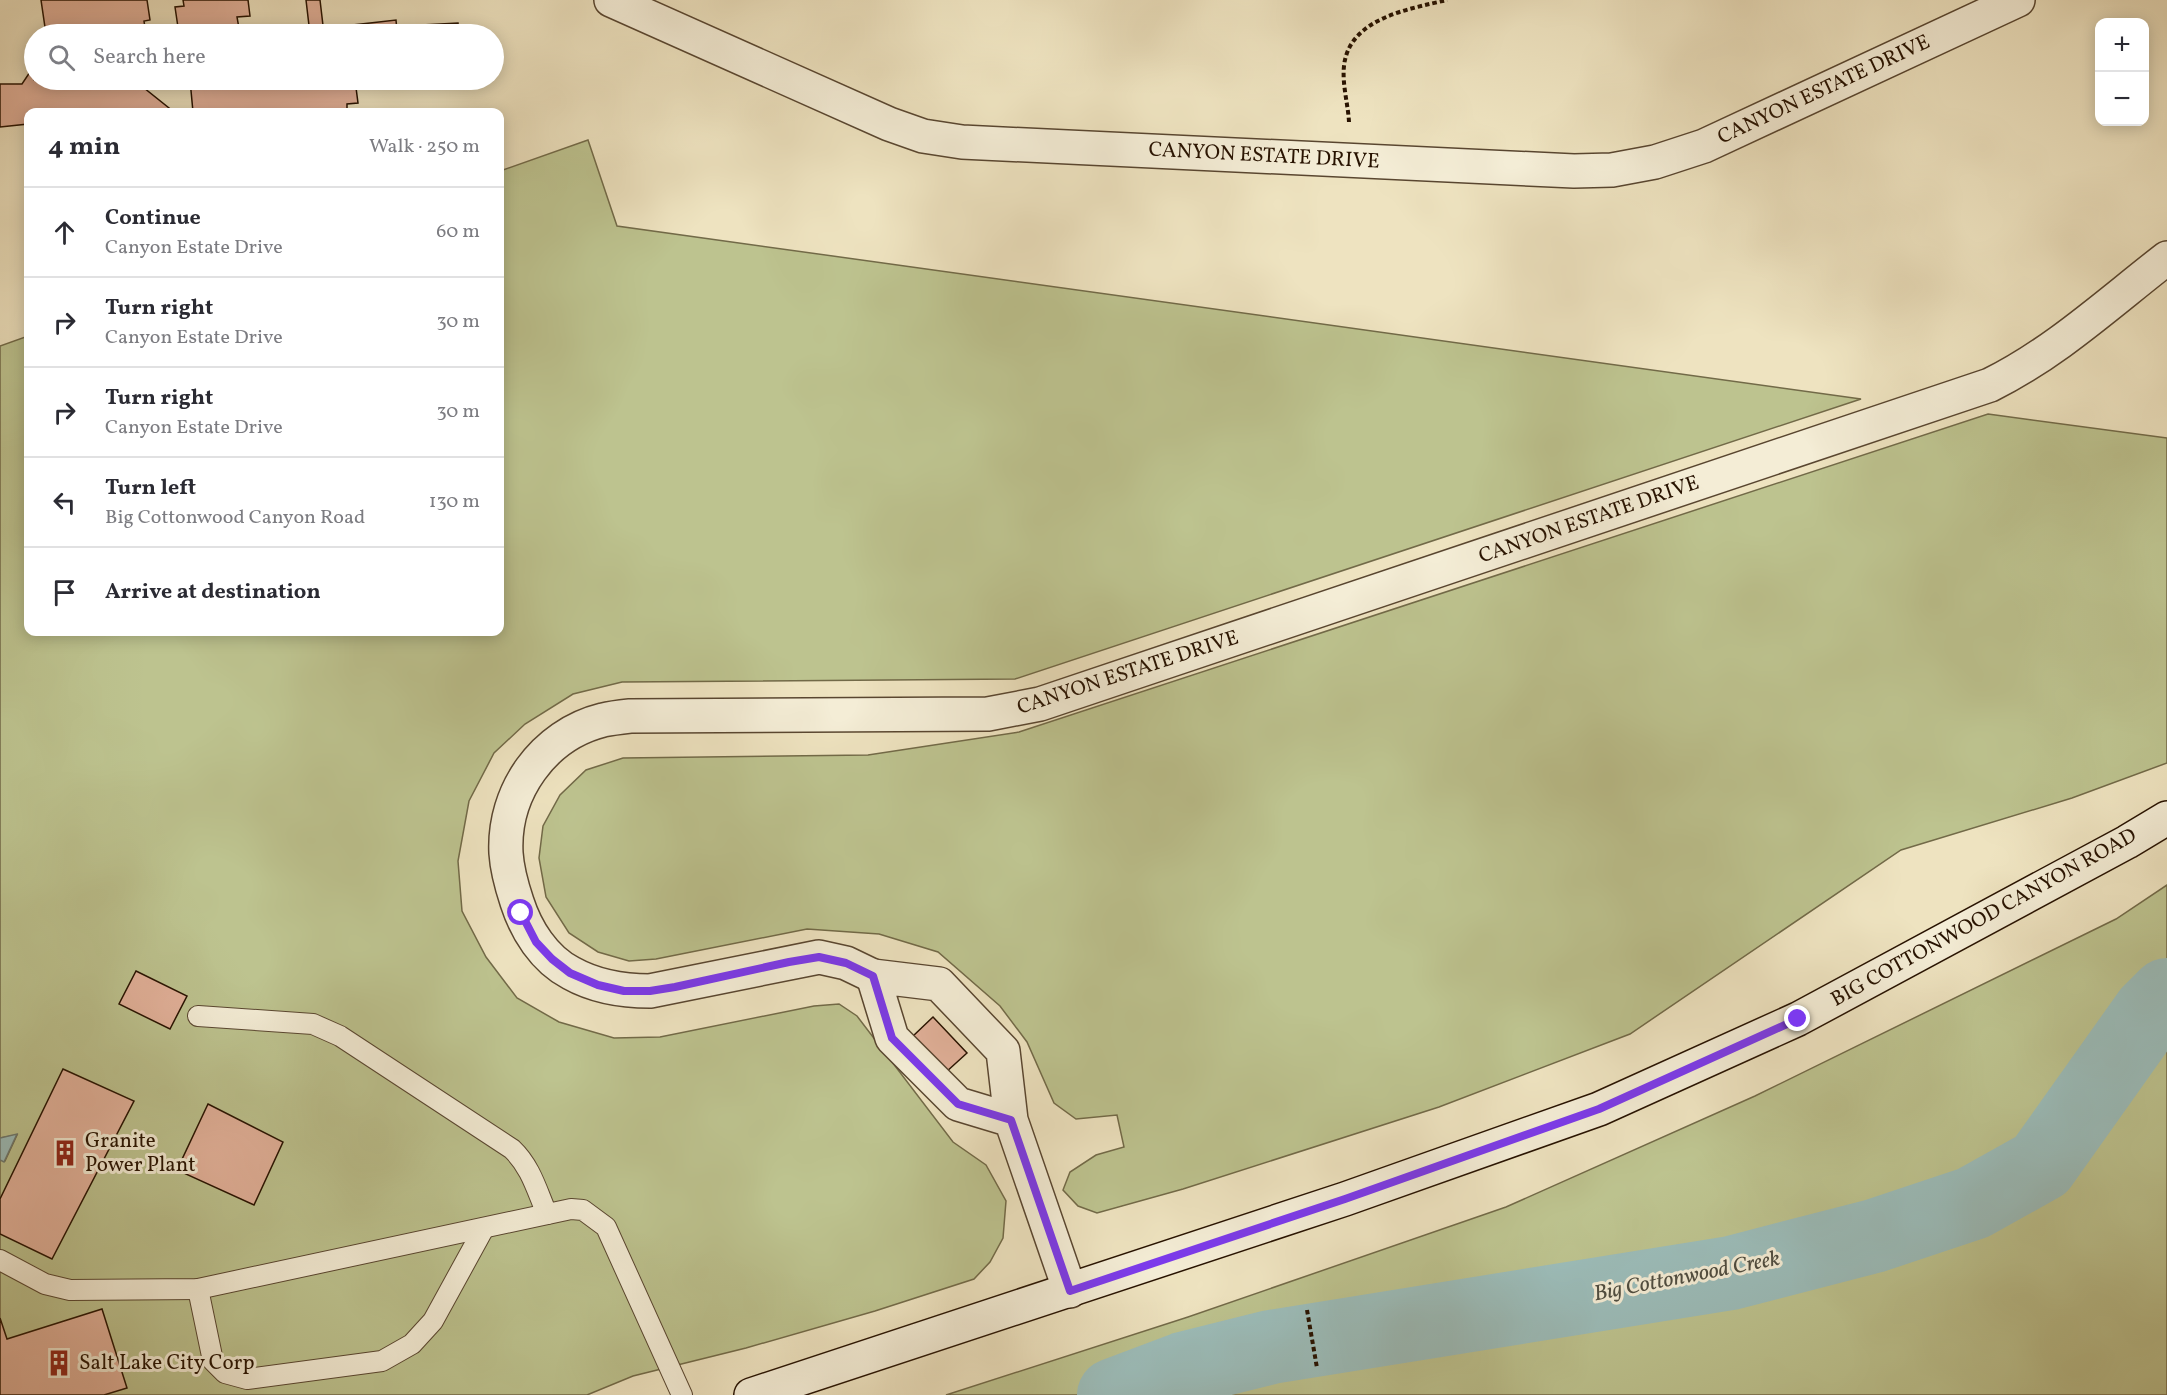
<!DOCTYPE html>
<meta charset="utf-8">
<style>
:root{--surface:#fff;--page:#f2f2f3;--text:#2b2b33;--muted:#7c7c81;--line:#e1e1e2}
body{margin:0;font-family:Vollkorn,serif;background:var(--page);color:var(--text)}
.controls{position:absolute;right:18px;top:18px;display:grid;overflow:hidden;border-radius:12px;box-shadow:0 3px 15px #0003}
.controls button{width:54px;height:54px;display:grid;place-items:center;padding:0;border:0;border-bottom:2px solid var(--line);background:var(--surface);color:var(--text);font:30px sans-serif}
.stop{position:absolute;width:18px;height:18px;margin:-14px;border:4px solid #7c3aed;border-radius:50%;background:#fff}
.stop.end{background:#7c3aed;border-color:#fff;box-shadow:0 2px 6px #0008}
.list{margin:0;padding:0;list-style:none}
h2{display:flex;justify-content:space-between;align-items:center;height:78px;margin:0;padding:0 24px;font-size:26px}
h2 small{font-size:20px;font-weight:400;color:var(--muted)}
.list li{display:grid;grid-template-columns:39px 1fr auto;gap:18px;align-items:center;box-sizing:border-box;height:90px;padding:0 24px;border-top:2px solid var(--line)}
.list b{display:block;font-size:22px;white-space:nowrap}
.list p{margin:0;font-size:20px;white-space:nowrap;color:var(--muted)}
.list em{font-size:20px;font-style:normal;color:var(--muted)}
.icon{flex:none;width:33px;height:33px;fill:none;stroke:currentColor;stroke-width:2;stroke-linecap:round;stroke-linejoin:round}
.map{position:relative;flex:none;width:2167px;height:1395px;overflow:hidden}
.search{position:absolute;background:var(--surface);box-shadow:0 3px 15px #0003;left:24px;top:24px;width:480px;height:66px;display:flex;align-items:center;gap:15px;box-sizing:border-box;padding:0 21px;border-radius:33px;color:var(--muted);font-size:22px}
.panel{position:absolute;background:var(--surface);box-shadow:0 3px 15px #0003;left:24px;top:108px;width:480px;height:528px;border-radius:12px}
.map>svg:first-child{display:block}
</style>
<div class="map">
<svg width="2167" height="1395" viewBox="0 0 2167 1395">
<rect width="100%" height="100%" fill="#eee3c0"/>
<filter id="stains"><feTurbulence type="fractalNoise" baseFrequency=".00333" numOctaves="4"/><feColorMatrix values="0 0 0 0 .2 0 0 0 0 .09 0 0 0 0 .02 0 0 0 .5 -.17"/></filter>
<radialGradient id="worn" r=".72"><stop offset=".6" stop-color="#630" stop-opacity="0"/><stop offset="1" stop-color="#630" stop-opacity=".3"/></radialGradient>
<g fill="#bdc38f" stroke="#726a48" stroke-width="1.5">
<path d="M588 140 617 226 1861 399 1015 679 622 682 573 694 525 724 494 753 469 801 458 861 462 911 486 957 517 998 559 1022 614 1038 660 1037 814 1006 839 1004 857 1016 953 1142 986 1165 1006 1201 1003 1238 990 1262 974 1279 875 1311 746 1348 633 1376 587 1395H0V1160L5 1161 17 1135 0 1138V346L28 336V632H500V171Z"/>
<path d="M1988 414 2167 438V763L2072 798 1901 850 1630 1034 1439 1107 1183 1189 1097 1213 1078 1206 1063 1190 1070 1172 1096 1155 1124 1147 1117 1115 1076 1119 1054 1103 1027 1042 1000 1006 938 952 879 934 807 929 656 959 629 961 598 952 569 933 546 897 539 858 543 826 560 795 586 770 623 758 868 755 1019 732Z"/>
<path d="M2167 885V1395H946L1188 1317 1506 1207 1755 1096 2116 919Z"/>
</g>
<path fill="#9cbdba" stroke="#6d7970" stroke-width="1.5" d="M17 1134 4 1162 0 1160V1138Z"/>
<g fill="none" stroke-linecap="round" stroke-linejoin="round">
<path stroke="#9cbdba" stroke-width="74" d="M1114 1395 1183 1369 1271 1347 1731 1273 1874 1236 1973 1203 2041 1165 2149 1013 2167 995"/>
</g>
<g fill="#e2b19a" stroke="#271200" stroke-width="1.5">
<path d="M41 0H147L150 20 144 21 146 34H58V31L46 34Z"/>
<path d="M183 0H248L250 16 237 17 240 34H179L175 7 184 6Z"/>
<path d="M306 0H320L324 34H310Z"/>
<path d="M396 20 397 31 405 30V34H355L353 25Z"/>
<path d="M458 23 459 34H423L422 25Z"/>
<path d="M34 66V80H134L174 112H28V124L0 127V84H22Z"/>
<path d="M190 80H355L358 103 347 104V112H193Z"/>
<path d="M136 971 187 996 170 1029 119 1004Z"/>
<path d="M933 1017 967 1053 945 1073 912 1037Z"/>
<path d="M63 1069 134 1101 52 1259 0 1234V1199Z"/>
<path d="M208 1104 283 1142 254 1205 177 1170Z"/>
<path d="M102 1309 127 1388 104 1395H0V1318L7 1339Z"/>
</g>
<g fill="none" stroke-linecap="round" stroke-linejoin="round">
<g stroke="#594630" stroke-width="22">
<g id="service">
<path d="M198 1016 313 1024 340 1036 512 1149C531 1167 537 1191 547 1214"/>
<path d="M0 1260 45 1284 70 1290 198 1289 571 1209 583 1210 606 1227 682 1395"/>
<path d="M198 1289 213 1361 225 1373 247 1379 382 1361 412 1344 433 1321 484 1228"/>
</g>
</g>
<g stroke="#594630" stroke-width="36">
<g id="minor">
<path d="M611 0 889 124 923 136 962 142 1574 171 1612 170 1655 162 1704 146 2018 0"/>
<path d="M873 976 846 963 819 957 650 991C622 991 596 987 571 973 544 959 526 930 517 902 512 887 507 869 506 853 503 792 543 735 603 720 612 718 621 717 630 716L988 714 1040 704 1990 385C2055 353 2110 302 2167 258"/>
<path d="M1011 1120 958 1104 892 1038 873 976 939 984 1003 1051 1011 1120 1070 1291"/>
</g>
</g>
<g stroke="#271200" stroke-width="36">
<path id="secondary" d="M751 1395 1345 1199 1599 1109 1798 1019 2127 842 2167 818"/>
</g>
<g stroke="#271200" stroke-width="4" stroke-dasharray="4.5 3" stroke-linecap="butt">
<path d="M1349 122C1348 104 1342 84 1344 66 1349 18 1409 9 1447 0"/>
<path d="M1307 1310 1317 1368"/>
</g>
<use href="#service" stroke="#f4edd6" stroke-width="20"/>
<use href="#minor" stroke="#f4edd6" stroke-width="33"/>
<use href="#secondary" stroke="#f4edd6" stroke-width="33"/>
</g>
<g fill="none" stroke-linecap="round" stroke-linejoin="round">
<path stroke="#7c3aed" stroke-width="8" d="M521 913 536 942 552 959 570 973 598 985 624 991H650L675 987 789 962 819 957 846 963 873 976 892 1038 958 1104 1011 1120 1070 1291 1345 1199 1599 1109 1798 1019"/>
</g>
<defs>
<g id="building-bare" transform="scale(2.07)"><path d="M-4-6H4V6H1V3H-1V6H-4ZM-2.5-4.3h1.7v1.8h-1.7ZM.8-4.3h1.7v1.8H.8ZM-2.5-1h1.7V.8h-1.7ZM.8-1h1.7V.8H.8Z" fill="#8f2418" stroke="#f4edd6" stroke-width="2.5" paint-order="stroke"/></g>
</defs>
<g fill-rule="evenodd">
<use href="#building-bare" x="65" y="1153"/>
<use href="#building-bare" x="59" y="1363"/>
</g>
<g text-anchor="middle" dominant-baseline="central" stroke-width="6" stroke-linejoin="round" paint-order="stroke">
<g font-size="21" fill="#271200" stroke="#f4edd6">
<text transform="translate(1824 90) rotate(-25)">CANYON ESTATE DRIVE</text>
<text transform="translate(1264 156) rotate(3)">CANYON ESTATE DRIVE</text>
<text transform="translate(1589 520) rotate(-19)">CANYON ESTATE DRIVE</text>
<text transform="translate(1128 673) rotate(-18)">CANYON ESTATE DRIVE</text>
<text transform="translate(1984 918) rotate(-29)">BIG COTTONWOOD CANYON ROAD</text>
</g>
<g font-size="21" fill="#271200" stroke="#f4edd6" text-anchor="start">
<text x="85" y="1141">Granite<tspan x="85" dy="24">Power Plant</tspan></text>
<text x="79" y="1363">Salt Lake City Corp</text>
</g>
<g font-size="22" font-style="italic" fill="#504e41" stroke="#f4edd6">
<text transform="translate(1687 1277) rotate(-11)">Big Cottonwood Creek</text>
</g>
</g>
<rect width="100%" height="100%" filter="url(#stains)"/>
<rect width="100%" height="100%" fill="url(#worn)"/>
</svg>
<div class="controls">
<button>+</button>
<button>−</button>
</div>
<div class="stop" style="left:521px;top:913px"></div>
<div class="stop end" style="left:1798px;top:1019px"></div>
<div class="search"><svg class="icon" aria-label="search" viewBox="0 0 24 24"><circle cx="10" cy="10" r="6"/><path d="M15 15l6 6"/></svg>Search here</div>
<section class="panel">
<h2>4 min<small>Walk · 250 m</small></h2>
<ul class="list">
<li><svg class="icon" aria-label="ahead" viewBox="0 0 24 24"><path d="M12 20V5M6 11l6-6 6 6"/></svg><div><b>Continue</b><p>Canyon Estate Drive</p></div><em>60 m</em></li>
<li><svg class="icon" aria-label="right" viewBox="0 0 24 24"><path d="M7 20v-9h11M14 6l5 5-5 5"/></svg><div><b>Turn right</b><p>Canyon Estate Drive</p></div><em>30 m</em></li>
<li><svg class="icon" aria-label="right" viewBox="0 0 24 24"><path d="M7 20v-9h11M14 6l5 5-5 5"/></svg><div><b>Turn right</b><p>Canyon Estate Drive</p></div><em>30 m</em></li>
<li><svg class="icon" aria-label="left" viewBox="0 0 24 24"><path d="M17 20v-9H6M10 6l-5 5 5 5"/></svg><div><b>Turn left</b><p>Big Cottonwood Canyon Road</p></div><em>130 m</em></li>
<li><svg class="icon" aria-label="arrive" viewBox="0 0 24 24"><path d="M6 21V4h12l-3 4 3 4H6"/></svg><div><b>Arrive at destination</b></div></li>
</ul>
</section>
</div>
